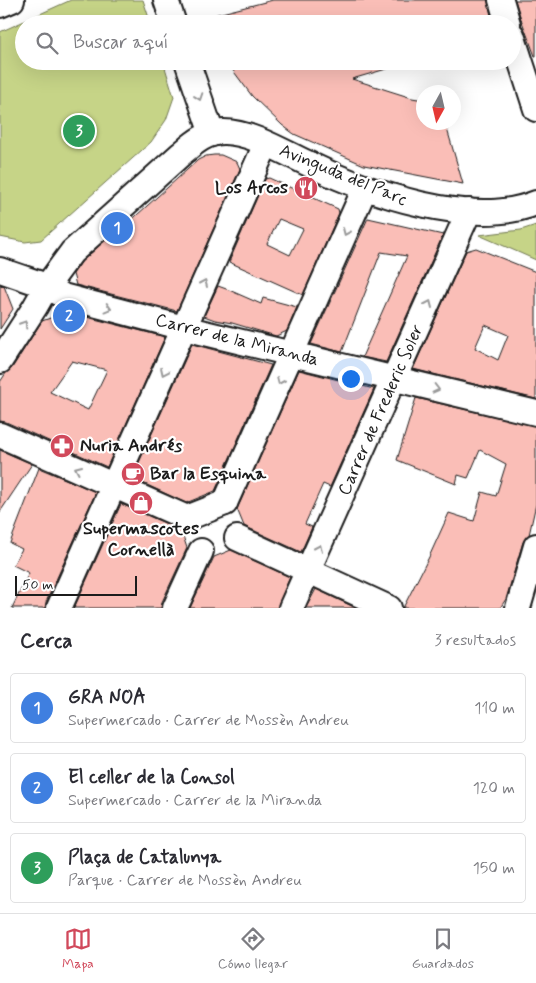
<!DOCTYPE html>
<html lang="es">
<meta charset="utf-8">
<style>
:root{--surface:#fff;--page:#f2f2f3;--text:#2b2b33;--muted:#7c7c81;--line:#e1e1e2;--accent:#d1495b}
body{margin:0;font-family:Mynerve,sans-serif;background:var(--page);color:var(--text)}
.compass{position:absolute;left:416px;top:85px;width:45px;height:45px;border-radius:50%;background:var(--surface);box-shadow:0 5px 20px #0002;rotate:188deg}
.scale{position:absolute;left:15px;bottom:12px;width:122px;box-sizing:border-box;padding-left:5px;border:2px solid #1c1c1c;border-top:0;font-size:14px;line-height:18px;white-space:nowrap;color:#1c1c1c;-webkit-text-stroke:4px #fff;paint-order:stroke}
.you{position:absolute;left:350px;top:378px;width:18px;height:18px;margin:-12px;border:4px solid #fff;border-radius:50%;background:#1a73e8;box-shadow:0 0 0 8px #1a73e833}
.badge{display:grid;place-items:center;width:32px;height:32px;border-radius:50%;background:var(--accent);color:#fff;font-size:16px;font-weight:700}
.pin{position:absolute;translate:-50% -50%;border:2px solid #fff;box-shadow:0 1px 5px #0006}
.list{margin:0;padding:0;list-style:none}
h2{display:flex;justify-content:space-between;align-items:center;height:65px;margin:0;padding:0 20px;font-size:21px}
h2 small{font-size:16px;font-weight:400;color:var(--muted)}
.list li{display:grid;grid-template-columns:32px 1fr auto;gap:15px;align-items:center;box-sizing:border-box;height:70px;margin:0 10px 10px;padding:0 10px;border:1px solid var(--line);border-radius:5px}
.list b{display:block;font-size:19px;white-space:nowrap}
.list p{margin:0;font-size:16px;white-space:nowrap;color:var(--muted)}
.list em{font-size:16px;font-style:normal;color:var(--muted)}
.icon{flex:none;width:28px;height:28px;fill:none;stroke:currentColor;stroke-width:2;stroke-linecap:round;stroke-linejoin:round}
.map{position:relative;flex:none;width:536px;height:608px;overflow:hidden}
.search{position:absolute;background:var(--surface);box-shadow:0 5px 20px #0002;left:15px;right:15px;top:15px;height:55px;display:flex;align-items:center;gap:12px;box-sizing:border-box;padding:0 18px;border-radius:28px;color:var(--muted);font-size:19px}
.sheet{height:305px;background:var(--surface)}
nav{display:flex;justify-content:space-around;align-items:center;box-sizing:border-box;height:70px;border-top:1px solid var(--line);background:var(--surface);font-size:14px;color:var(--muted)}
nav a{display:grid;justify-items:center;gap:2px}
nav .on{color:var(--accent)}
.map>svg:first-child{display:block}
</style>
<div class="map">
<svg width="536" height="608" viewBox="0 0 536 608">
<rect width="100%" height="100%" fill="#fff"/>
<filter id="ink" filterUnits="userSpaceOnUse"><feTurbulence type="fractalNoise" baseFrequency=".02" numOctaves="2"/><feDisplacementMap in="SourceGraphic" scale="10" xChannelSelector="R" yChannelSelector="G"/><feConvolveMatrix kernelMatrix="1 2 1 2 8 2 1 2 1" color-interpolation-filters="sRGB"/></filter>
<g filter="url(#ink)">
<g fill="#c6d487" stroke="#717852">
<path d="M71 0H143L151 24H24V61H163L174 97 166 120 151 142 41 240 25 242 0 237V32Z"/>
<path d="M536 225V260L479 235 521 230Z"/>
</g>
<g fill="#fabeb7" stroke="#1c1c1c" fill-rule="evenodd">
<path d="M273 0H488L491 16 461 24H199L198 19Z"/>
<path d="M515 0H536V56H535L521 19Z"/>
<path d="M226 61H399L400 65 352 79 412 98 424 100V122H445L463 184 364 165 294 134 282 125 252 96Z"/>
<path d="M214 155H221L237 162 240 169 177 311 76 285 73 274 82 261 125 223 127 224 198 160 206 156Z"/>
<path d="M269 178 338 209 339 213 303 295 229 262 265 179ZM279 219 303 229 290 255 267 244Z"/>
<path d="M368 218 443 235 386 362 362 357 407 256 381 252 342 352 311 344Z"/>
<path d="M476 248 536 272V399L413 369 466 251ZM485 325 508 335 498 360 475 348Z"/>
<path d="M0 285 4 286 13 309 0 329Z"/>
<path d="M218 286 229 290 261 304 263 298 297 307 287 331 276 336 232 323 215 320 204 316Z"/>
<path d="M67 312 165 337 107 467 6 422 0 421V382L6 373 12 368 42 321ZM72 361 107 370 88 410 50 392Z"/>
<path d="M192 344 271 365 215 491 186 503 132 478Z"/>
<path d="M299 370 374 389 330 487 323 484 305 524 312 527 301 552 244 526 237 509Z"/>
<path d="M416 398 536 426V504L529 535 523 542 506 599 500 608H403L429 557 449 513 474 521 482 492 496 496 506 464 480 450 468 478 458 475 456 484 397 460Z"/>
<path d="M0 450 32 464 0 512Z"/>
<path d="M39 468 96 492 46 602 45 608H12L29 573 13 565 22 549 10 543Z"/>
<path d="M121 504 181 530 187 548 162 602 161 608H74Z"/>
<path d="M231 550 290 577 277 608H190L214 557Z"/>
<path d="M316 589 356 608H306Z"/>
</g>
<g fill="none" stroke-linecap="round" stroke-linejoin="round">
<g stroke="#1c1c1c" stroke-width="28">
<g id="minor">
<path d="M166 0 174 24"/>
<path d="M501 0 508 24"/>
<path d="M0 5 12 0"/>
<path d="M512 35 536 109"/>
<path d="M187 61 212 134"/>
<path d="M0 270 47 286 63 296 184 328 536 413"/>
<path d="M0 361 35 307 47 286 72 252 181 154C194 143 206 132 224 132 251 132 285 153 309 164 369 193 472 229 536 203"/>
<path d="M0 435 187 518"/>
<path d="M225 503 365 188"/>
<path d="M187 518 225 503"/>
<path d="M237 538 389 608"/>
<path d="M59 608 266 144"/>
<path d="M175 608 201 551"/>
<path d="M291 608 469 211"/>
<path d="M518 608 536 546"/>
</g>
</g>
<use href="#minor" stroke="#fff" stroke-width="24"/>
</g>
<defs><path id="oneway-chevron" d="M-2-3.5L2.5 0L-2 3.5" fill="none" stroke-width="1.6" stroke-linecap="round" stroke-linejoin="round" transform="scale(1.25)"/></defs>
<g stroke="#999">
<use href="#oneway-chevron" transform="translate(199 97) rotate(71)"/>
<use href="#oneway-chevron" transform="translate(346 232) rotate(114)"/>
<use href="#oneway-chevron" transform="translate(204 283) rotate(-66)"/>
<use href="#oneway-chevron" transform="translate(429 304) rotate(-66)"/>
<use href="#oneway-chevron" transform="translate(108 308) rotate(15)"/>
<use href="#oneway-chevron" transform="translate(24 324) rotate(-57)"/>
<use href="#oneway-chevron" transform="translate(164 372) rotate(115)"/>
<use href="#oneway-chevron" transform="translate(280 381) rotate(114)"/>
<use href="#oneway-chevron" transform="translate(436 389) rotate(14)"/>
<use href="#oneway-chevron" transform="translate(78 469) rotate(-156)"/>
<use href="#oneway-chevron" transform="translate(319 548) rotate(-66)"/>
</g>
</g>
<defs>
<g id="restaurant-disc" transform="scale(1.25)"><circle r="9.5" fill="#d1495b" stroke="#fff"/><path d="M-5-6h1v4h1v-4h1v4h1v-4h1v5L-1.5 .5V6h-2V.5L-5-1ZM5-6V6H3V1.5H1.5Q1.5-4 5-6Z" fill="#fff"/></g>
<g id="pharmacy-disc" transform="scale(1.25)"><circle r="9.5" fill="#d1495b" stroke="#fff"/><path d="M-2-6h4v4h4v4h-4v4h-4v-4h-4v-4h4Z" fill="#fff"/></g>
<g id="cafe-disc" transform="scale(1.25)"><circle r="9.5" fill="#d1495b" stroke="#fff"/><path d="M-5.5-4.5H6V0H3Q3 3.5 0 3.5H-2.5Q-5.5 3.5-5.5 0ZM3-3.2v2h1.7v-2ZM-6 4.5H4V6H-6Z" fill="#fff"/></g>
<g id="shop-disc" transform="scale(1.25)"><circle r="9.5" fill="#d1495b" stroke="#fff"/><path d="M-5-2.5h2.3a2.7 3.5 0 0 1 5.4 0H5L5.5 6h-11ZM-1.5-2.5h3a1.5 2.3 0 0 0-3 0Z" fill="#fff"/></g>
</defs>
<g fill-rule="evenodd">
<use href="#restaurant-disc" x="306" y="188"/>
<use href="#pharmacy-disc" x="62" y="446"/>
<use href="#cafe-disc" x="133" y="474"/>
<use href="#shop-disc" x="141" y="503"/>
</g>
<g text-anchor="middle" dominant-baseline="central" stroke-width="4.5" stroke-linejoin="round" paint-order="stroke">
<g font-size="18" fill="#1c1c1c" stroke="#fff">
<text transform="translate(343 175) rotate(22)">Avinguda del Parc</text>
<text transform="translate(237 340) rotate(14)">Carrer de la Miranda</text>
<text transform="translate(381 410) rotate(-66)">Carrer de Frederic Soler</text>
</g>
<g font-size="18" font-weight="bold" fill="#1c1c1c" stroke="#fff" text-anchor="start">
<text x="288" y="188" text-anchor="end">Los Arcos</text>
<text x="80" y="446">Nuria Andrés</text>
<text x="150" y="474">Bar la Esquina</text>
<text x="141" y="529" text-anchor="middle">Supermascotes<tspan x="141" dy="21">Cornellà</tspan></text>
</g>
</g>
</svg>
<svg class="compass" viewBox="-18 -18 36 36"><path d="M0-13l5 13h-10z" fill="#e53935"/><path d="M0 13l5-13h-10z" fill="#7c7c81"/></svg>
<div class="scale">50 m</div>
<div class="you"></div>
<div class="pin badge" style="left:117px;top:228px;background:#3f7fe0">1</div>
<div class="pin badge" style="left:69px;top:316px;background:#3f7fe0">2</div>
<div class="pin badge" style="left:79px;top:131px;background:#2e9e5b">3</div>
<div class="search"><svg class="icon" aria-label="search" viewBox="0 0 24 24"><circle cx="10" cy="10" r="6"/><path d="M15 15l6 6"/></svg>Buscar aquí</div>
</div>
<section class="sheet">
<h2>Cerca<small>3 resultados</small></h2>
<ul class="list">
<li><span class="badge" style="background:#3f7fe0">1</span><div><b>GRA NOA</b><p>Supermercado · Carrer de Mossèn Andreu</p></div><em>110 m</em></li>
<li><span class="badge" style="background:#3f7fe0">2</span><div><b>El celler de la Consol</b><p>Supermercado · Carrer de la Miranda</p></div><em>120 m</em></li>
<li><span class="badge" style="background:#2e9e5b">3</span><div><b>Plaça de Catalunya</b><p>Parque · Carrer de Mossèn Andreu</p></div><em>150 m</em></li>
</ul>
</section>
<nav>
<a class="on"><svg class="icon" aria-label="map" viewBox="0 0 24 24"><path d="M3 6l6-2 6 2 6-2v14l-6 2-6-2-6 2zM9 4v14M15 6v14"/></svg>Mapa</a>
<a><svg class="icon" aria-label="directions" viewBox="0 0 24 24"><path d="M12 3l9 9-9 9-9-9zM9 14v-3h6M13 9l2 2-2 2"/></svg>Cómo llegar</a>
<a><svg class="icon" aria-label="saved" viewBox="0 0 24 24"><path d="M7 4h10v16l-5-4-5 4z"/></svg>Guardados</a>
</nav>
